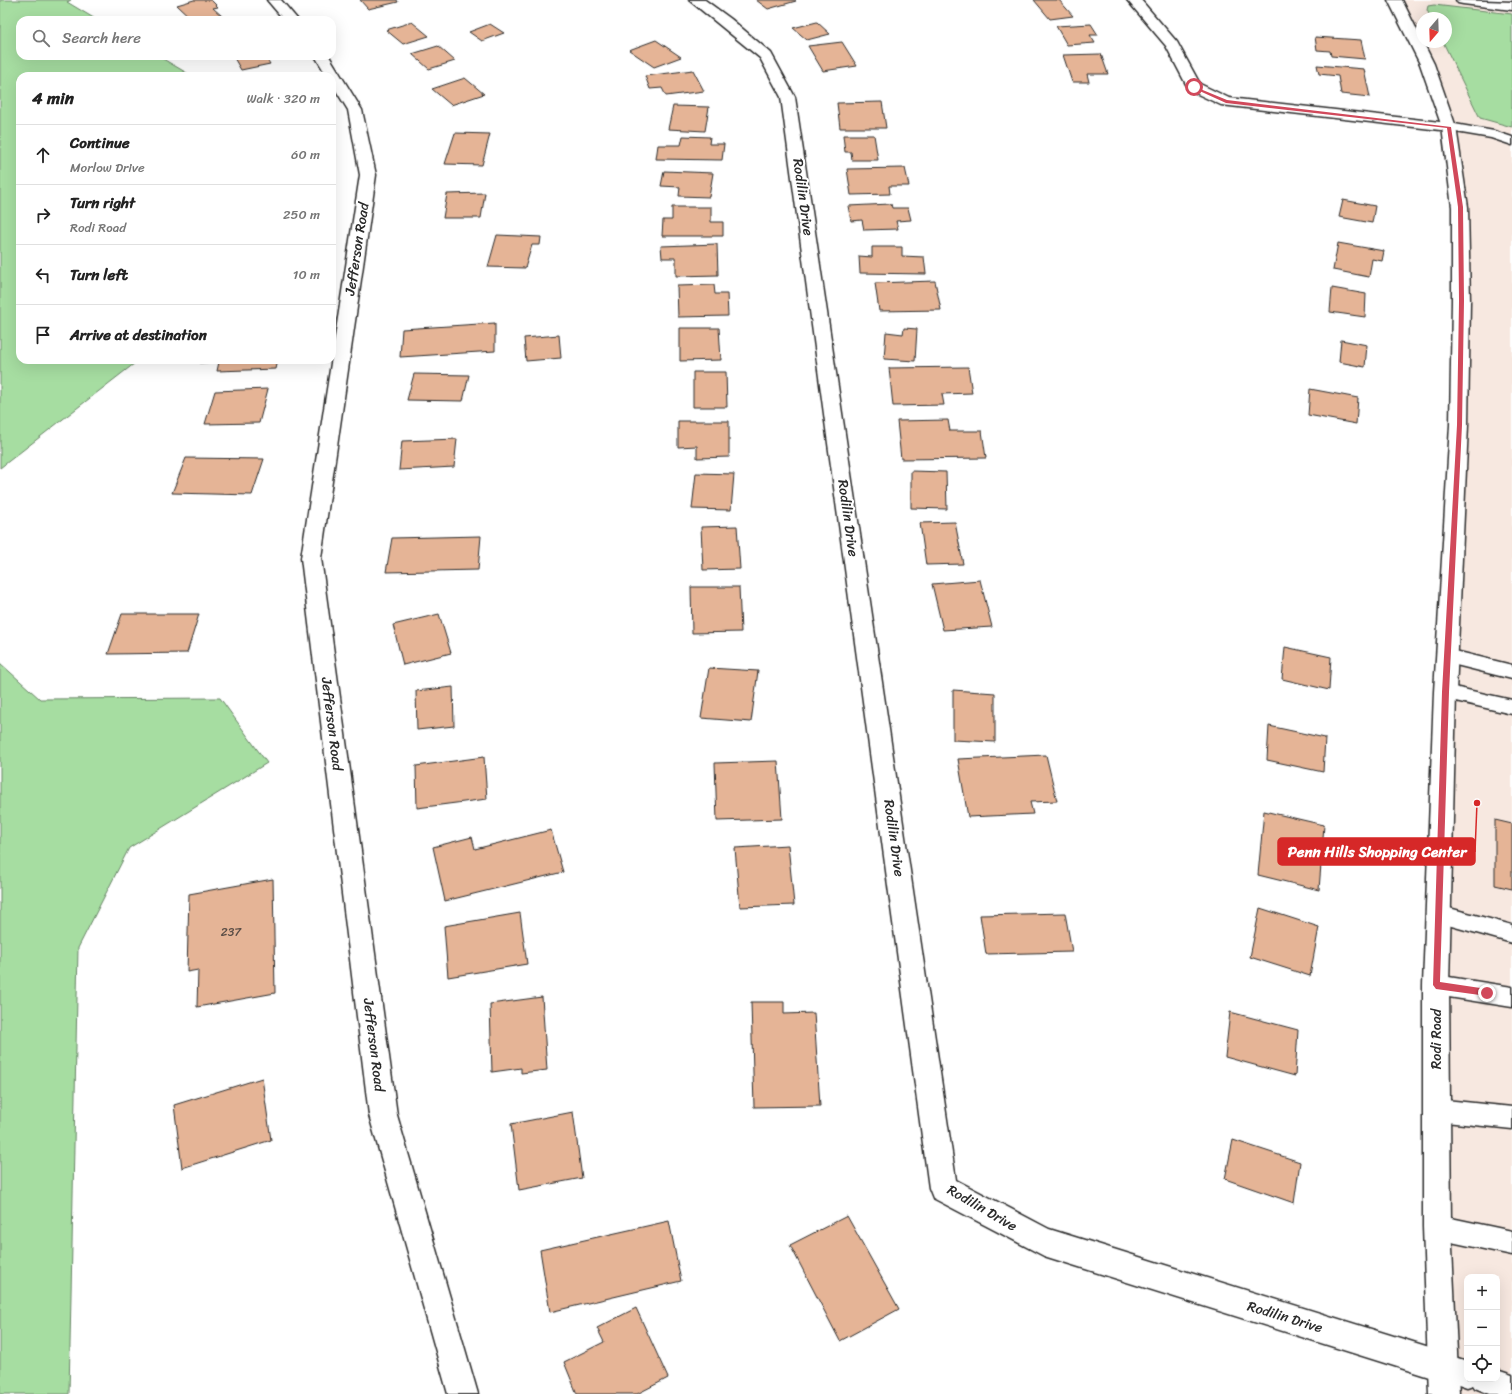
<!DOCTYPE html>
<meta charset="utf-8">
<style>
:root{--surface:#fff;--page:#f6f6f6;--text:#222;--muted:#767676;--line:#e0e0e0}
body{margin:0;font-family:Sriracha,sans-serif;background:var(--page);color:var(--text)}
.controls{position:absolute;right:12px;bottom:12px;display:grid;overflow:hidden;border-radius:8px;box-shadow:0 4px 16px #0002}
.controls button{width:36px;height:36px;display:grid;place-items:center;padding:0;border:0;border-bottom:1px solid var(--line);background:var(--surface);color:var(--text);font:20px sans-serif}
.compass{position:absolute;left:1416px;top:12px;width:36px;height:36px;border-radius:50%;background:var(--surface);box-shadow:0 4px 16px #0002;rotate:199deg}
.stop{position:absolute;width:12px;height:12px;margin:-9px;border:3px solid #d1495b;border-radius:50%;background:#fff}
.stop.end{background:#d1495b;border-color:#fff;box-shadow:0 1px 4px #0008}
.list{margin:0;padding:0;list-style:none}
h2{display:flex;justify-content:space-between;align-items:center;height:52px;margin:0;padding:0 16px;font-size:17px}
h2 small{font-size:13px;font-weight:400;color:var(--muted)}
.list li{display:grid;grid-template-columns:26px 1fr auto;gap:12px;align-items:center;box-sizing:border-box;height:60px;padding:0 16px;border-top:1px solid var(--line)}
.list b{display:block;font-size:15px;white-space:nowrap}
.list p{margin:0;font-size:13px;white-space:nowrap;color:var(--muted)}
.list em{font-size:13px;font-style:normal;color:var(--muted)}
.icon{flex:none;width:22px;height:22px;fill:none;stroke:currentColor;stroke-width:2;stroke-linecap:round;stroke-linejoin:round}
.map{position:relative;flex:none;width:1512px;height:1394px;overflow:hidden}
.search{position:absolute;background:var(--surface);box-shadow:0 4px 16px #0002;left:16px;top:16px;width:320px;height:44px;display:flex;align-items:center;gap:10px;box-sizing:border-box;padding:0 14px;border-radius:12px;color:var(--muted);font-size:15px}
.panel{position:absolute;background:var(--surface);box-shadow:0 4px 16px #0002;left:16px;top:72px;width:320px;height:292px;border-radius:12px}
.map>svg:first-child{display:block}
</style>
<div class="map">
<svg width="1512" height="1394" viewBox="0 0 1512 1394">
<rect width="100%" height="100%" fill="#fff"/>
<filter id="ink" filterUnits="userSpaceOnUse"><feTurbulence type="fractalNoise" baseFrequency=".025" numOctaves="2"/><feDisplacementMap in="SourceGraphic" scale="8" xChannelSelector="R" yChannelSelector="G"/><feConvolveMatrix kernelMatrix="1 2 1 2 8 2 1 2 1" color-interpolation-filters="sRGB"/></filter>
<g filter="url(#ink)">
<path fill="#f7e8e0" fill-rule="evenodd" d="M1396 0H1512V1394H1455L1436 1110 1461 301 1449 127ZM1422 18H1446V42H1422ZM1467 1277H1497V1379H1467Z"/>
<g fill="#a6dda1" stroke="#688466">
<path d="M0 0H71L67 2 97 20H20V56H158L192 76H20V360H139L0 468Z"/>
<path d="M1434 5 1512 14V127L1480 118 1443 42H1446V18H1431L1427 10 1428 6Z"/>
<path d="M0 663 40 699 220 698 267 763 129 848 78 948 69 1394H0Z"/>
</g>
<g fill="#e5b496" stroke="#2b2b2b">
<path d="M194 0H211L218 7 213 8 223 17 211 20H193L177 5Z"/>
<path d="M360 0H397L398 2 368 9Z"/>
<path d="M756 0H795L796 1 768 9Z"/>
<path d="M1034 0H1059L1073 16 1050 19Z"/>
<path d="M412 22 429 36 403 44 386 30Z"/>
<path d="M817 22 830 34 807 40 793 28Z"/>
<path d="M490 24 504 33 482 41 469 32Z"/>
<path d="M1091 24 1098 35H1090L1095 43 1067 45 1056 26Z"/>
<path d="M1315 37 1361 40 1365 59 1331 56 1330 51 1317 50Z"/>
<path d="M656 40 681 57 654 67 629 50Z"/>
<path d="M842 42 857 66 823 71 808 46Z"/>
<path d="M438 46 455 61 429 69 412 54Z"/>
<path d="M1101 54 1108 74H1087L1089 82H1072L1063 55Z"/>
<path d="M233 56H265L270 64 241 70Z"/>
<path d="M1317 65 1364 69 1370 97 1341 94 1338 76 1319 74Z"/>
<path d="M693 70 704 91 666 96 662 88 650 89 645 76Z"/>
<path d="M465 78 484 94 451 105 432 89Z"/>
<path d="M882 102 886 128H840L837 103Z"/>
<path d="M673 106 709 107 705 131 668 129Z"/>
<path d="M455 133 490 134 482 165 445 164Z"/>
<path d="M843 135H874L878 160H852L851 152H845Z"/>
<path d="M683 136 710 137 709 144H724L722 160 656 159 658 145H681Z"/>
<path d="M905 168 909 186H889L890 194 851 195 847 169Z"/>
<path d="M664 171 713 173 709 197 679 196 680 187 661 186Z"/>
<path d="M485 193 481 218H443L447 194Z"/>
<path d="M1343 200 1375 206 1372 223 1339 217Z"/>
<path d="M891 204 892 208H908L911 220 896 221 898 229 864 230 862 220 851 221 848 206Z"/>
<path d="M672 207H711V222H723V236H662L663 220H672Z"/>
<path d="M497 235 541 237 540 245H532L525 268 488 267Z"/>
<path d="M1338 243 1384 251 1382 261 1372 259 1369 277 1333 270Z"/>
<path d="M717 244 718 275 676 276V258H662L661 246Z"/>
<path d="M872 247H902V256L924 257 926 274 860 273 859 256 872 257Z"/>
<path d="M935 281 941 310 879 311 875 283Z"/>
<path d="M714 285 715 294H727L728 316 678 317 677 286Z"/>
<path d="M1332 288 1366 294 1365 317 1330 312Z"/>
<path d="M495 323V351L400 357 402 329Z"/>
<path d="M680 328H719L721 360 680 361Z"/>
<path d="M904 328 917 329 915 361 884 359 886 332 903 334Z"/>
<path d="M559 335 561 358 526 361 524 338Z"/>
<path d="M1341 340 1367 345 1365 367 1339 362Z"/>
<path d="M201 360H278L276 369 217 371 219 362 200 363Z"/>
<path d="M968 367 972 393 942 394 944 405 893 406 889 368Z"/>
<path d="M693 372H726L727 407H693Z"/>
<path d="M414 374 469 375 463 401 407 400Z"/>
<path d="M268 389 259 423 205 424 215 391Z"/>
<path d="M1310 389 1358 398 1356 424 1308 415Z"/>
<path d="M948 420 950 431H982L986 458 901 459 897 421Z"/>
<path d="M678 421H729V457L697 458V446L678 447Z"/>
<path d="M457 439 454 467 399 470 402 441Z"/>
<path d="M186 458 264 459 252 495 172 493Z"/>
<path d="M911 471 946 472 947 509 911 508Z"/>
<path d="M696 473 734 474 731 510 692 509Z"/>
<path d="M955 522 963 564 926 565 920 523Z"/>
<path d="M737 526 740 569 703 570 701 527Z"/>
<path d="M481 536 478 570 386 572 392 538Z"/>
<path d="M980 580 992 627 943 630 932 584Z"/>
<path d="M691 587H739L741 632 692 633Z"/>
<path d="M122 614H199L187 653 108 654Z"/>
<path d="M439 614 451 653 403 665 393 625Z"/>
<path d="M1285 647 1331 657 1329 690 1282 679Z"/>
<path d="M709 668 758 671 751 722 701 718Z"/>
<path d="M453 687 454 726 417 730 416 691Z"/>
<path d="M953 690 995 693V742L953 740Z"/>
<path d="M1269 726 1325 738 1323 772 1267 760Z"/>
<path d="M1046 755 1057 801 1030 802 1033 814 968 817 958 759Z"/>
<path d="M484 757 487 799 417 808 416 766Z"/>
<path d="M778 761 782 819 717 821 715 763Z"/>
<path d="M1264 811 1324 825 1319 890 1258 875Z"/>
<path d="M1495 820 1512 824V889L1495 885Z"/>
<path d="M551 830 563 872 445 901 433 847 472 837 475 849Z"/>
<path d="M788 845 794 905 740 907 735 848Z"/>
<path d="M273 879 275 993 197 1007 198 970 187 972 189 894Z"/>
<path d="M1260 908 1319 927 1310 976 1250 957Z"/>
<path d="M520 913 527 964 448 977 444 926Z"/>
<path d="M1065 913 1072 952 986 954 980 915Z"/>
<path d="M542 997 547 1070 521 1073V1068L492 1072 490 1004Z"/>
<path d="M751 1002H784V1014L814 1013 820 1106 754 1107Z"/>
<path d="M1230 1012 1298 1030 1295 1076 1225 1057Z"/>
<path d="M262 1078 271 1140 182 1168 174 1105Z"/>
<path d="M573 1112 582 1178 519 1190 511 1124Z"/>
<path d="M1233 1140 1300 1162 1294 1203 1225 1179Z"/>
<path d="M847 1216 899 1309 840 1341 790 1245Z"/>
<path d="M669 1221 681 1281 550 1312 540 1250Z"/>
<path d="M636 1308 668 1378 637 1394H577L564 1362 604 1342 597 1328Z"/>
</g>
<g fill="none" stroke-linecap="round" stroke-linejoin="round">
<g stroke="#2b2b2b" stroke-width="3">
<g id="lane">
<path d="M1449 123 1494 131 1512 137V145L1491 138 1444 130 1443 127 1444 124Z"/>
<path d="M1447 649 1512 665V679L1440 661 1438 656 1440 651Z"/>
<path d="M1445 685 1512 700V714L1438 697 1436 692 1438 687Z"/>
<path d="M1438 905 1512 925V943L1430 920 1427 914 1430 908Z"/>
<path d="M1436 975 1512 987V1007L1436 995 1428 992 1425 985 1428 978Z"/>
<path d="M1436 1099 1512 1107V1129L1436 1121 1428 1118 1424 1110 1428 1102Z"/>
<path d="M1437 1215 1512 1231V1255L1437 1239 1428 1236 1425 1227 1428 1218Z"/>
<path d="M1442 1353 1467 1361V1379H1497V1370L1512 1375V1394H1490L1475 1388 1473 1385 1467 1387 1433 1375 1429 1366 1433 1357Z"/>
</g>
</g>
<g stroke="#2b2b2b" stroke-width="3">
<g id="street">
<path d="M689 0H705L731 19 771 53 795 97 956 1180 1049 1229 1442 1351 1453 1355 1457 1366 1453 1377 1442 1381 1044 1256 933 1198 929 1188 781 97 760 58Z"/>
<path d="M1127 0H1141L1177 42 1200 84 1229 98 1449 123 1454 124 1456 127 1454 130 1449 131 1221 105 1189 90 1166 46Z"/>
<path d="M1456 0 1512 2V10L1463 4 1458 3Z"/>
</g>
</g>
<g stroke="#2b2b2b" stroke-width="3">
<g id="secondary">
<path d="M267 0H281L298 20H284Z"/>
<path d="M315 56H329L362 110 376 175 321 558 397 1115 478 1394H448L369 1115 301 558 360 175 348 110 332 84V76H327Z"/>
</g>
</g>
<g stroke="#2b2b2b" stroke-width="3">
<path id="primary" d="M1388 0H1402L1434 64 1456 127 1468 207 1470 301 1468 425 1456 692 1449 985 1451 1227 1459 1394H1429L1423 1227V985L1434 692 1450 425 1452 301V207L1442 127 1420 64Z"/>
</g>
<use href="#lane" fill="#fff" fill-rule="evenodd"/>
<use href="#street" fill="#fff" fill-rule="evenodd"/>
<use href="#secondary" fill="#fff" fill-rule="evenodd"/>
<use href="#primary" fill="#fff" fill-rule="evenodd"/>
</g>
</g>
<path fill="#d1495b" d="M1193 86 1227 100 1451 127 1463 207 1464 301 1462 425 1449 692 1440 982 1487 989 1491 993 1487 996 1436 989 1433 985 1442 692 1457 425 1459 301 1458 207 1447 128 1226 103 1193 88Z"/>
<g text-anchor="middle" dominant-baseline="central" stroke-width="4" stroke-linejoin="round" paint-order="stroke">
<g font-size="12" fill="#5a4d46">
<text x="231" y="932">237</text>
</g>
<g font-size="14" fill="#2b2b2b" stroke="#fff">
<text transform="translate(803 197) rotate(82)">Rodilin Drive</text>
<text transform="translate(357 249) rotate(-81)">Jefferson Road</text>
<text transform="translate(848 518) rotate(82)">Rodilin Drive</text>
<text transform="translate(332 724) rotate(83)">Jefferson Road</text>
<text transform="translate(894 838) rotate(82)">Rodilin Drive</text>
<text transform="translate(1436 1039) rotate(-90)">Rodi Road</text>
<text transform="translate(374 1045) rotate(83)">Jefferson Road</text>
<text transform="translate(982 1208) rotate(30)">Rodilin Drive</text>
<text transform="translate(1285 1317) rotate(17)">Rodilin Drive</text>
</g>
</g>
<path fill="none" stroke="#d62828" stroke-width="1.5" d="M1477 803L1475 852"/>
<circle fill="#d62828" stroke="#fff" stroke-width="1.5" cx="1477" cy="803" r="4"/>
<rect fill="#d62828" stroke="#d62828" stroke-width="1.5" x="1278" y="838" width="197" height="27" rx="4"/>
<g font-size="15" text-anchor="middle" font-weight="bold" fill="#fff">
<text x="1377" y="857">Penn Hills Shopping Center</text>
</g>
</svg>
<div class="controls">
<button>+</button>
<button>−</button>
<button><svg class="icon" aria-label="locate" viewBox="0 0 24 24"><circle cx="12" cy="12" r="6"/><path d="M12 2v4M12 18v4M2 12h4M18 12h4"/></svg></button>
</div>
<svg class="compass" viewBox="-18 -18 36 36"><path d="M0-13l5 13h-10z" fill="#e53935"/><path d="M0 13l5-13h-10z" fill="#767676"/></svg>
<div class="stop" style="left:1194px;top:87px"></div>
<div class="stop end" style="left:1487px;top:993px"></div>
<div class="search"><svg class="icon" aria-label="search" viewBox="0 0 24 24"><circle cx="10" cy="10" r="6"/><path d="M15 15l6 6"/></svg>Search here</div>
<section class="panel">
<h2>4 min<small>Walk · 320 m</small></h2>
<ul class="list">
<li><svg class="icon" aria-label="ahead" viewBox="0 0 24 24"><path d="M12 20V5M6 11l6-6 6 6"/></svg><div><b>Continue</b><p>Morlow Drive</p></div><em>60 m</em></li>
<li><svg class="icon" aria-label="right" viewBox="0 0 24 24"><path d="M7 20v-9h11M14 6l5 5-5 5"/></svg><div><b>Turn right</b><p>Rodi Road</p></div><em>250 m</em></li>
<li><svg class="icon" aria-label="left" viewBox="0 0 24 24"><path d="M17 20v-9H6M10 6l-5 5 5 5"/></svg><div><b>Turn left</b></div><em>10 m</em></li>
<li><svg class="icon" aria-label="arrive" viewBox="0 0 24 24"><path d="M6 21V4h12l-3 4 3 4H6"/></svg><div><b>Arrive at destination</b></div></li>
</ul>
</section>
</div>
